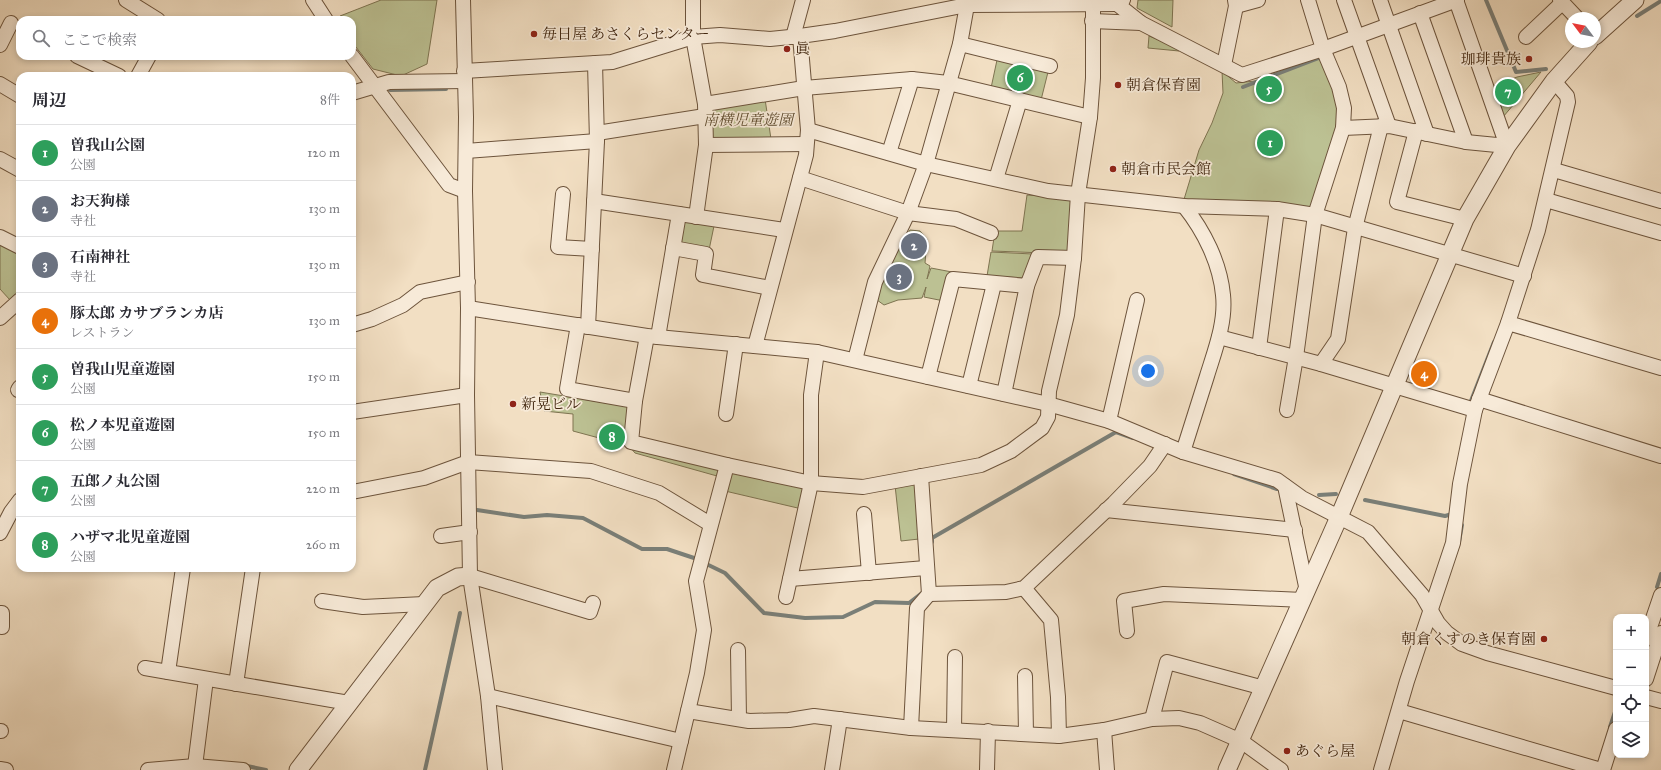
<!DOCTYPE html>
<html lang="ja">
<meta charset="utf-8">
<style>
:root{--surface:#fff;--page:#f2f2f3;--text:#2b2b33;--muted:#7c7c81;--line:#e1e1e2;--accent:#0b8043}
body{margin:0;font-family:"IM FELL Great Primer","Noto Serif JP",serif;background:var(--page);color:var(--text)}
.controls{position:absolute;right:12px;bottom:12px;display:grid;overflow:hidden;border-radius:8px;box-shadow:0 2px 6px #0003}
.controls button{width:36px;height:36px;display:grid;place-items:center;padding:0;border:0;border-bottom:1px solid var(--line);background:var(--surface);color:var(--text);font:20px sans-serif}
.compass{position:absolute;left:1565px;top:12px;width:36px;height:36px;border-radius:50%;background:var(--surface);box-shadow:0 2px 6px #0003;rotate:302deg}
.you{position:absolute;left:1148px;top:371px;width:14px;height:14px;margin:-10px;border:3px solid #fff;border-radius:50%;background:#1a73e8;box-shadow:0 0 0 6px #1a73e833}
.badge{display:grid;place-items:center;width:26px;height:26px;border-radius:50%;background:var(--accent);color:#fff;font-size:13px;font-weight:700}
.pin{position:absolute;translate:-50% -50%;border:2px solid #fff;box-shadow:0 1px 4px #0006}
.list{margin:0;padding:0;list-style:none}
h2{display:flex;justify-content:space-between;align-items:center;height:52px;margin:0;padding:0 16px;font-size:17px}
h2 small{font-size:13px;font-weight:400;color:var(--muted)}
.list li{display:grid;grid-template-columns:26px 1fr auto;gap:12px;align-items:center;box-sizing:border-box;height:56px;padding:0 16px;border-top:1px solid var(--line)}
.list b{display:block;font-size:15px;white-space:nowrap}
.list p{margin:0;font-size:13px;white-space:nowrap;color:var(--muted)}
.list em{font-size:13px;font-style:normal;color:var(--muted)}
.icon{flex:none;width:22px;height:22px;fill:none;stroke:currentColor;stroke-width:2;stroke-linecap:round;stroke-linejoin:round}
.map{position:relative;flex:none;width:1661px;height:770px;overflow:hidden}
.search{position:absolute;background:var(--surface);box-shadow:0 2px 6px #0003;left:16px;top:16px;width:340px;height:44px;display:flex;align-items:center;gap:10px;box-sizing:border-box;padding:0 14px;border-radius:12px;color:var(--muted);font-size:15px}
.panel{position:absolute;background:var(--surface);box-shadow:0 2px 6px #0003;left:16px;top:72px;width:340px;height:500px;border-radius:12px}
.map>svg:first-child{display:block}
</style>
<div class="map">
<svg width="1661" height="770" viewBox="0 0 1661 770">
<rect width="100%" height="100%" fill="#f2dfc3"/>
<filter id="stains"><feTurbulence type="fractalNoise" baseFrequency=".005" numOctaves="4"/><feColorMatrix values="0 0 0 0 .2 0 0 0 0 .09 0 0 0 0 .02 0 0 0 .5 -.17"/></filter>
<radialGradient id="worn" r=".72"><stop offset=".6" stop-color="#630" stop-opacity="0"/><stop offset="1" stop-color="#630" stop-opacity=".3"/></radialGradient>
<g fill="#bcc193" stroke="#7e7451">
<path d="M381 0H437L427 64 401 76 373 69 352 42V20H339L340 16Z"/>
<path d="M1138 0H1173L1172 27 1137 8Z"/>
<path d="M1149 36 1179 48V51L1148 48Z"/>
<path d="M1323 57 1344 108 1315 215 1182 206 1199 150 1212 123 1223 93 1222 71 1236 83 1255 81Z"/>
<path d="M997 60 1048 72 1041 100 991 88Z"/>
<path d="M1541 72 1503 117 1492 87 1517 77Z"/>
<path d="M765 99 771 139 710 140 708 106Z"/>
<path d="M1027 195 1074 198 1071 254 992 251 995 231H1022Z"/>
<path d="M685 220 714 226 709 250 680 244Z"/>
<path d="M910 230 920 231 927 239 925 263 930 266 927 279 931 268 952 272 944 301 924 297 926 287 922 298 898 300 884 305 877 300C883 275 895 252 910 230Z"/>
<path d="M0 242 20 254V293L10 300 0 289Z"/>
<path d="M991 252 1033 254 1024 278 987 276Z"/>
<path d="M540 392 630 407 629 443 719 467 717 476 635 453 629 446 573 431V414L544 411Z"/>
<path d="M731 468 807 486 802 509 725 491Z"/>
<path d="M916 481 919 539 901 541 895 485Z"/>
</g>
<g fill="none" stroke-linecap="round" stroke-linejoin="round">
<g stroke="#7a7f78" stroke-width="4">
<path d="M1486 0 1516 72 1546 69"/>
<path d="M1637 16 1661 1"/>
<path d="M1243 87 1324 56"/>
<path d="M390 90 446 89"/>
<path d="M1469 406 1494 342"/>
<path d="M1234 474 1277 489"/>
<path d="M1319 495 1336 494"/>
<path d="M1365 500 1445 516 1452 514"/>
<path d="M477 510 524 517 547 515 583 518 642 549H667L694 558 725 573 764 613 805 618 843 617 875 602 909 603 922 593"/>
<path d="M932 542V538L1116 432 1133 438"/>
<path d="M1459 542 1462 525"/>
<path d="M1657 587 1661 574"/>
<path d="M1610 727 1616 709"/>
<path d="M247 766 266 770"/>
<path d="M425 770 460 613"/>
</g>
<g stroke="#6d543c" stroke-width="16">
<g id="minor">
<path d="M126 0 158 20"/>
<path d="M313 0 326 20"/>
<path d="M463 0 466 117 465 191 468 308 467 395 470 576 488 696 495 770"/>
<path d="M693 0V37L705 104 706 145 696 217"/>
<path d="M1344 0 1389 126"/>
<path d="M1380 0 1427 134"/>
<path d="M1560 0 1577 18"/>
<path d="M1117 4 1141 23 1242 75 1323 49 1457 0"/>
<path d="M1236 6 1258 0"/>
<path d="M1420 13 1466 142"/>
<path d="M1092 21 1141 23"/>
<path d="M793 37 803 0"/>
<path d="M1526 37 1562 3"/>
<path d="M960 44 1050 66"/>
<path d="M0 45 11 23"/>
<path d="M77 56 119 76"/>
<path d="M352 56 449 185 465 191"/>
<path d="M1224 65 1236 6 1235 0"/>
<path d="M464 71 612 62 693 37 720 35 770 39 800 36 835 31 967 5 1117 4 1123 0"/>
<path d="M138 76 149 56"/>
<path d="M0 84 20 96"/>
<path d="M352 93 389 82 465 81"/>
<path d="M705 104 804 88 912 79 948 83 1090 117"/>
<path d="M1343 128 1389 126 1466 142 1507 146 1456 0"/>
<path d="M808 130 926 164 1048 191 1184 206 1277 209 1315 215 1524 276"/>
<path d="M1416 131 1397 202 1465 219"/>
<path d="M597 133 705 116"/>
<path d="M706 145 806 144"/>
<path d="M466 151 597 141"/>
<path d="M889 153 912 79"/>
<path d="M0 159 20 170"/>
<path d="M1554 170 1661 201"/>
<path d="M800 178 908 213 956 219 991 233"/>
<path d="M996 179 1020 100"/>
<path d="M563 194 558 247 592 249"/>
<path d="M1546 200 1661 233"/>
<path d="M594 201 784 230"/>
<path d="M0 237 20 247"/>
<path d="M673 248 706 254 703 275 770 288"/>
<path d="M468 308 647 336 817 352 1048 404 1109 421 1183 452 1277 480 1302 498 1368 532 1422 595 1438 623 1447 633 1462 644 1487 653 1616 688"/>
<path d="M0 318 20 300"/>
<path d="M1508 323 1661 368"/>
<path d="M352 325 372 319 403 305 420 292 468 282"/>
<path d="M578 325 567 389 635 401"/>
<path d="M588 327 597 141 595 63"/>
<path d="M647 336 635 401 631 442 727 465 811 483 863 487 981 465 1011 451 1042 428 1048 417 1049 391 1067 315 1074 258 1078 194 1090 117 1093 78V0"/>
<path d="M658 337 679 214"/>
<path d="M1219 337 1321 364 1475 410"/>
<path d="M755 346 806 155 808 130 800 36"/>
<path d="M1259 348 1277 209"/>
<path d="M855 360 875 282 908 213 926 164 960 44 967 5"/>
<path d="M1321 364 1338 339 1355 228 1381 126"/>
<path d="M928 377 953 279 1027 286 1038 257 1074 258"/>
<path d="M969 386 994 284"/>
<path d="M18 390 20 387"/>
<path d="M1004 394 1027 286"/>
<path d="M1479 399 1661 456"/>
<path d="M1287 410 1296 357 1315 215 1343 128 1344 108 1339 87 1323 49 1308 0"/>
<path d="M352 412 467 395"/>
<path d="M726 414 736 344"/>
<path d="M1109 421 1137 300"/>
<path d="M1183 452C1191 426 1199 401 1207 376 1215 350 1226 322 1223 295 1220 263 1204 231 1184 206"/>
<path d="M1285 486 1307 591"/>
<path d="M352 492 424 478 468 462 591 471 659 493 710 524"/>
<path d="M1106 510 1295 530"/>
<path d="M864 514 869 573"/>
<path d="M0 533 11 512 20 500"/>
<path d="M441 536 470 532"/>
<path d="M183 568 168 672 349 703"/>
<path d="M470 576 590 612 593 603"/>
<path d="M790 579 926 568"/>
<path d="M1024 588 1051 620 1058 697 1059 736"/>
<path d="M929 594 1006 592 1024 588 1114 503 1150 466 1165 444"/>
<path d="M786 597 811 483V395L817 352"/>
<path d="M322 601 363 607 424 604"/>
<path d="M0 613H2V627"/>
<path d="M1127 631 1124 601 1164 594 1303 600"/>
<path d="M1646 639 1661 595"/>
<path d="M738 650 739 719"/>
<path d="M145 668 168 672"/>
<path d="M1025 676 1026 734"/>
<path d="M1646 679 1661 633"/>
<path d="M236 684 253 568"/>
<path d="M488 696 681 741"/>
<path d="M1646 697 1661 701"/>
<path d="M688 711 749 721 789 720 814 716 911 728 1059 736 1104 730 1152 719 1179 718 1200 723 1241 741 1281 770"/>
<path d="M1399 711 1601 770"/>
<path d="M1152 719 1167 662 1264 688"/>
<path d="M911 728 917 608 929 594 921 476"/>
<path d="M954 730 955 657"/>
<path d="M1104 730 1107 770"/>
<path d="M0 731H1"/>
<path d="M195 766 206 679"/>
<path d="M0 769 6 770"/>
<path d="M148 770 195 766 243 770"/>
<path d="M674 770 697 673 704 630 696 581 727 465"/>
<path d="M832 770 840 719"/>
<path d="M987 770 988 731"/>
<path d="M1381 770 1407 681 1453 543 1460 484 1475 410 1508 323 1538 230 1568 102 1567 96 1554 81"/>
<path d="M1603 770 1616 729"/>
</g>
</g>
<g stroke="#6d543c" stroke-width="19">
<g id="tertiary">
<path d="M1595 36 1635 0"/>
<path d="M298 770 437 588 458 577 470 576"/>
<path d="M1227 770 1339 517 1465 219 1507 146 1554 81 1589 42"/>
</g>
</g>
<use href="#minor" stroke="#f7ead8" stroke-width="14"/>
<use href="#tertiary" stroke="#f7ead8" stroke-width="17"/>
</g>
<g fill="#8f2418" stroke="#f7ead8" stroke-width="1.5">
<circle cx="534" cy="34" r="4"/>
<circle cx="787" cy="49" r="4"/>
<circle cx="1529" cy="59" r="4"/>
<circle cx="1118" cy="85" r="4"/>
<circle cx="1113" cy="169" r="4"/>
<circle cx="513" cy="404" r="4"/>
<circle cx="1544" cy="639" r="4"/>
<circle cx="1287" cy="751" r="4"/>
</g>
<g text-anchor="middle" dominant-baseline="central" stroke-width="3.5" stroke-linejoin="round" paint-order="stroke">
<g font-size="15" fill="#41260f" stroke="#f7ead8" text-anchor="start">
<text x="542" y="34">毎日屋 あさくらセンター</text>
<text x="795" y="49">眞</text>
<text x="1521" y="59" text-anchor="end">珈琲貴族</text>
<text x="1126" y="85">朝倉保育園</text>
<text x="1121" y="169">朝倉市民会館</text>
<text x="521" y="404">新晃ビル</text>
<text x="1536" y="639" text-anchor="end">朝倉くすのき保育園</text>
<text x="1295" y="751">あぐら屋</text>
</g>
<g font-size="15" font-style="italic" fill="#604d30" stroke="#f7ead8">
<text x="748" y="120">南横児童遊園</text>
</g>
</g>
<rect width="100%" height="100%" filter="url(#stains)"/>
<rect width="100%" height="100%" fill="url(#worn)"/>
</svg>
<div class="controls">
<button>+</button>
<button>−</button>
<button><svg class="icon" aria-label="locate" viewBox="0 0 24 24"><circle cx="12" cy="12" r="6"/><path d="M12 2v4M12 18v4M2 12h4M18 12h4"/></svg></button>
<button><svg class="icon" aria-label="layers" viewBox="0 0 24 24"><path d="M12 4l9 5-9 5-9-5zM3 14l9 5 9-5"/></svg></button>
</div>
<svg class="compass" viewBox="-18 -18 36 36"><path d="M0-13l5 13h-10z" fill="#e53935"/><path d="M0 13l5-13h-10z" fill="#7c7c81"/></svg>
<div class="you"></div>
<div class="pin badge" style="left:1270px;top:143px;background:#2e9e5b">1</div>
<div class="pin badge" style="left:914px;top:246px;background:#6b7280">2</div>
<div class="pin badge" style="left:899px;top:277px;background:#6b7280">3</div>
<div class="pin badge" style="left:1424px;top:374px;background:#e8710a">4</div>
<div class="pin badge" style="left:1269px;top:89px;background:#2e9e5b">5</div>
<div class="pin badge" style="left:1020px;top:78px;background:#2e9e5b">6</div>
<div class="pin badge" style="left:1508px;top:92px;background:#2e9e5b">7</div>
<div class="pin badge" style="left:612px;top:437px;background:#2e9e5b">8</div>
<div class="search"><svg class="icon" aria-label="search" viewBox="0 0 24 24"><circle cx="10" cy="10" r="6"/><path d="M15 15l6 6"/></svg>ここで検索</div>
<section class="panel">
<h2>周辺<small>8件</small></h2>
<ul class="list">
<li><span class="badge" style="background:#2e9e5b">1</span><div><b>曽我山公園</b><p>公園</p></div><em>120 m</em></li>
<li><span class="badge" style="background:#6b7280">2</span><div><b>お天狗様</b><p>寺社</p></div><em>130 m</em></li>
<li><span class="badge" style="background:#6b7280">3</span><div><b>石南神社</b><p>寺社</p></div><em>130 m</em></li>
<li><span class="badge" style="background:#e8710a">4</span><div><b>豚太郎 カサブランカ店</b><p>レストラン</p></div><em>130 m</em></li>
<li><span class="badge" style="background:#2e9e5b">5</span><div><b>曽我山児童遊園</b><p>公園</p></div><em>150 m</em></li>
<li><span class="badge" style="background:#2e9e5b">6</span><div><b>松ノ本児童遊園</b><p>公園</p></div><em>150 m</em></li>
<li><span class="badge" style="background:#2e9e5b">7</span><div><b>五郎ノ丸公園</b><p>公園</p></div><em>220 m</em></li>
<li><span class="badge" style="background:#2e9e5b">8</span><div><b>ハザマ北児童遊園</b><p>公園</p></div><em>260 m</em></li>
</ul>
</section>
</div>
